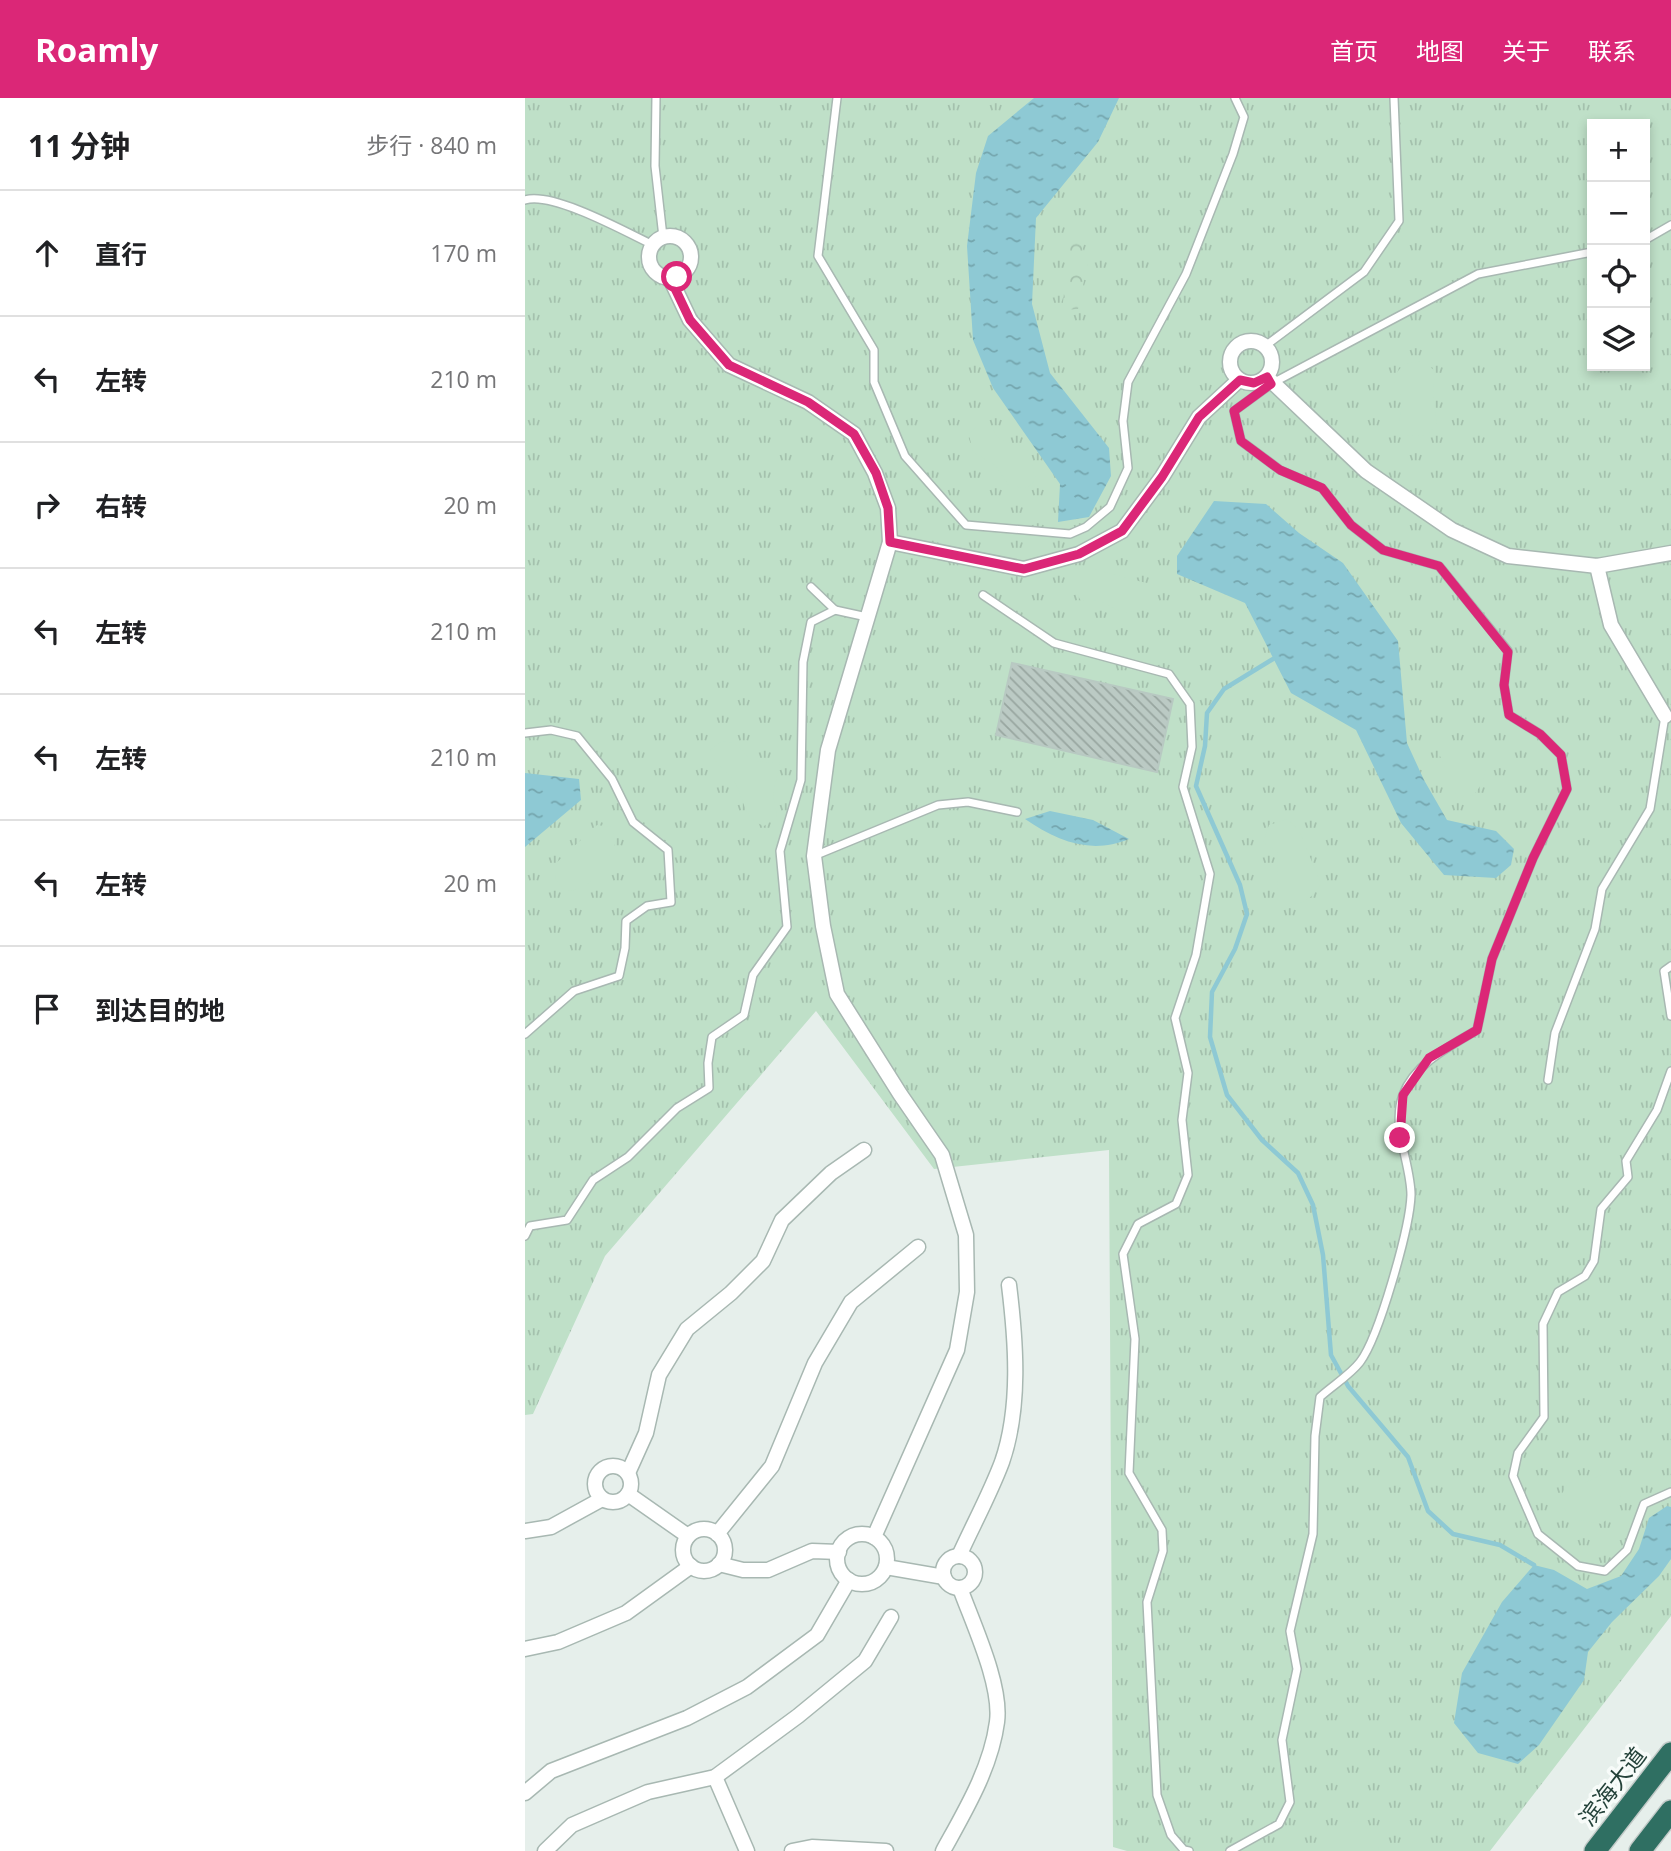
<!DOCTYPE html>
<html lang="zh">
<meta charset="utf-8">
<style>
:root{--surface:#fff;--page:#f2f2f2;--text:#202124;--muted:#757577;--line:#e0e0e0;--accent:#db2777}
body{margin:0;font-family:"Open Sans","Noto Sans SC",sans-serif;background:var(--page);color:var(--text)}
.controls{position:absolute;right:21px;top:21px;display:grid;overflow:hidden;border-radius:0px;box-shadow:0 4px 10px #0003}
.controls button{width:63px;height:63px;display:grid;place-items:center;padding:0;border:0;border-bottom:2px solid var(--line);background:var(--surface);color:var(--text);font:35px sans-serif}
.stop{position:absolute;width:21px;height:21px;margin:-16px;border:5px solid #db2777;border-radius:50%;background:#fff}
.stop.end{background:#db2777;border-color:#fff;box-shadow:0 2px 7px #0008}
.list{margin:0;padding:0;list-style:none}
h2{display:flex;justify-content:space-between;align-items:center;height:91px;margin:0;padding:0 28px;font-size:30px}
h2 small{font-size:23px;font-weight:400;color:var(--muted)}
.list li{display:grid;grid-template-columns:46px 1fr auto;gap:21px;align-items:center;box-sizing:border-box;height:126px;padding:0 28px;border-top:2px solid var(--line)}
.list b{display:block;font-size:26px;white-space:nowrap}
.list em{font-size:23px;font-style:normal;color:var(--muted)}
.icon{flex:none;width:38px;height:38px;fill:none;stroke:currentColor;stroke-width:2;stroke-linecap:round;stroke-linejoin:round}
.map{position:relative;flex:none;width:1146px;height:1753px;overflow:hidden}
header{display:flex;align-items:center;gap:42px;box-sizing:border-box;height:98px;padding:0 35px;background:var(--accent);color:#fff}
header strong{font-size:33px}
nav{display:flex;gap:38px;margin-inline-start:auto;font-size:24px}
main{display:flex}
aside{flex:1;background:var(--surface)}
.map>svg:first-child{display:block}
</style>
<header>
<strong>Roamly</strong>
<nav><a>首页</a><a>地图</a><a>关于</a><a>联系</a></nav>
</header>
<main>
<aside>
<h2>11 分钟<small>步行 · 840 m</small></h2>
<ul class="list">
<li><svg class="icon" aria-label="ahead" viewBox="0 0 24 24"><path d="M12 20V5M6 11l6-6 6 6"/></svg><div><b>直行</b></div><em>170 m</em></li>
<li><svg class="icon" aria-label="left" viewBox="0 0 24 24"><path d="M17 20v-9H6M10 6l-5 5 5 5"/></svg><div><b>左转</b></div><em>210 m</em></li>
<li><svg class="icon" aria-label="right" viewBox="0 0 24 24"><path d="M7 20v-9h11M14 6l5 5-5 5"/></svg><div><b>右转</b></div><em>20 m</em></li>
<li><svg class="icon" aria-label="left" viewBox="0 0 24 24"><path d="M17 20v-9H6M10 6l-5 5 5 5"/></svg><div><b>左转</b></div><em>210 m</em></li>
<li><svg class="icon" aria-label="left" viewBox="0 0 24 24"><path d="M17 20v-9H6M10 6l-5 5 5 5"/></svg><div><b>左转</b></div><em>210 m</em></li>
<li><svg class="icon" aria-label="left" viewBox="0 0 24 24"><path d="M17 20v-9H6M10 6l-5 5 5 5"/></svg><div><b>左转</b></div><em>20 m</em></li>
<li><svg class="icon" aria-label="arrive" viewBox="0 0 24 24"><path d="M6 21V4h12l-3 4 3 4H6"/></svg><div><b>到达目的地</b></div></li>
</ul>
</aside>
<div class="map">
<svg width="1146" height="1753" viewBox="0 0 1146 1753">
<defs>
<pattern id="grass-tufts" width="24" height="20" patternUnits="userSpaceOnUse" patternTransform="scale(1.75)"><rect width="24" height="20" fill="#bfe0c8"/><path d="M3 7l-1-3M5 7V3M7 7l1-3M15 17l-1-3M17 17v-4M19 17l1-3" fill="none" stroke="#a4c1ad"/></pattern>
<pattern id="forest-crowns" width="20" height="18" patternUnits="userSpaceOnUse" patternTransform="scale(1.75)"><rect width="20" height="18" fill="#bfe0c8"/><path d="M2 6a3 3 0 1 1 6 0M12 15a3 3 0 1 1 6 0" fill="none" stroke="#a4c1ad"/></pattern>
<pattern id="water-ripples" width="26" height="14" patternUnits="userSpaceOnUse" patternTransform="scale(1.75)"><rect width="26" height="14" fill="#8ec9d4"/><path d="M2 4q2-2 4 0t4 0M15 11q2-2 4 0t4 0" fill="none" stroke="#74a5ad"/></pattern>
<pattern id="building-back-hatch" width="6" height="6" patternUnits="userSpaceOnUse" patternTransform="scale(1.75)"><rect width="6" height="6" fill="#bbcac4"/><path d="M-1 5l2 2M0 0l6 6M5-1l2 2" fill="none" stroke="#98a6a0"/></pattern>
</defs>
<rect width="100%" height="100%" fill="#e6efeb"/>
<path fill="url(#grass-tufts)" fill-rule="evenodd" d="M0 0H1146V1518L965 1753H602L588 1749 584 1052 409 1071 291 913 80 1158 8 1316 0 1317ZM1067 26H1120V268H1067Z"/>
<path fill="url(#forest-crowns)" d="M540 141 555 143 563 164 553 211 537 212 542 171 536 154Z"/>
<g fill="#bfe0c8">
<path d="M898 263 910 273 908 297 912 328 899 338 882 337 874 325 878 301 867 280 879 266Z"/>
<path d="M451 328H465L475 342 502 349 511 382 502 390 484 388 471 368 448 354 444 337Z"/>
<path d="M568 471 621 485 629 496 624 511 599 515 572 502 556 503 552 496 557 481Z"/>
<path d="M922 639 961 672 958 684 949 697 932 700 913 653Z"/>
<path d="M197 643 209 645 228 663 255 665 248 696 252 719 239 728C216 719 221 702 209 683 201 671 190 668 185 652Z"/>
<path d="M762 721 774 732 796 786C785 804 773 809 752 805L753 755 738 744 744 727Z"/>
<path d="M72 727 87 729 91 744C81 767 67 794 40 793L30 781 31 765Z"/>
<path d="M1084 1373 1097 1384C1097 1403 1091 1412 1077 1426L1046 1421 1034 1402 1043 1384 1059 1385Z"/>
<path d="M834 1723 853 1739 854 1753H798V1744L819 1725Z"/>
</g>
<g fill="url(#water-ripples)">
<path d="M509 0H594L573 44 511 120 507 206 525 275 584 350 586 378 564 419 533 424 535 386 468 290 448 242 442 148 451 75 463 38Z"/>
<path d="M689 403 741 406 774 435 818 465 873 543 882 645 899 682 922 722 971 733 989 751 986 767 971 780 919 777 876 725 831 632 766 595 720 505 652 476V458Z"/>
<path d="M0 675 54 681 56 702 0 749Z"/>
<path d="M525 713 568 722 604 741C566 757 532 743 500 721Z"/>
<path d="M1142 1408 1146 1409V1461L1134 1478 1087 1524 1063 1554 1059 1582 1014 1647 993 1666 953 1655 929 1625 937 1575 977 1504 1009 1467 1029 1472 1062 1491 1096 1478 1114 1451 1124 1420Z"/>
</g>
<g fill="none" stroke-linecap="round" stroke-linejoin="round">
<path stroke="#8ec9d4" stroke-width="4.5" d="M748 561 699 591 682 615 680 648 671 688 715 787 722 816 710 851 687 894 685 939 702 997 737 1042 773 1075 788 1107 798 1157 806 1257 823 1288 883 1359 903 1413 928 1436 975 1447 1009 1467"/>
</g>
<path fill="url(#building-back-hatch)" stroke="#b8c9c2" stroke-width="2" d="M487 565 648 601 632 674 471 637Z"/>
<g fill="none" stroke-linecap="round" stroke-linejoin="round">
<g stroke="#a8b8b2" stroke-width="10">
<g id="lane">
<path d="M131 0 130 68 138 139"/>
<path d="M312 0 293 158 349 252V284L380 358 441 427 545 436 561 429 585 409 603 370 598 323 603 284 661 176 708 56 719 19 710 0"/>
<path d="M0 102C27 93 101 134 128 147"/>
<path d="M1120 142 1146 127"/>
<path d="M740 248 839 174 874 123 869 0"/>
<path d="M286 489 310 512 342 519"/>
<path d="M458 497 529 545 644 576 665 606 667 649 658 689 685 776 671 857 650 920 663 975 657 1022 663 1077 651 1106 613 1126 598 1156 610 1241 604 1375 637 1432 638 1453 622 1504 632 1697 646 1737 659 1752 664 1753"/>
<path d="M0 635 26 632 52 638 87 681 108 724 143 752 146 804 122 808 101 823 100 850 94 878 49 893 0 936"/>
<path d="M289 758 413 707 443 704 492 714"/>
<path d="M1146 868 1139 873 1146 918"/>
<path d="M1146 973 1132 1012 1101 1063 1103 1079 1076 1111 1069 1163 1060 1178 1033 1194 1018 1226 1019 1319 993 1355 988 1378 1013 1436 1053 1468 1080 1473 1102 1452 1119 1406 1146 1394"/>
<path d="M1023 982 1030 935 1070 831 1077 791 1125 711 1140 618"/>
<path d="M0 1138 5 1128 42 1122 68 1082 103 1059 152 1010 184 990 183 965 187 939 219 917 228 877 262 829 255 753 276 682 278 564 286 524 310 512"/>
<path d="M705 1753 754 1726 765 1704 757 1642 772 1571 765 1533 788 1436 790 1338 795 1299C807 1288 825 1277 835 1264 854 1239 885 1129 886 1097 886 1066 866 1029 878 997 889 966 925 948 952 932L967 861 1008 760 1042 691 1036 657 1015 636 984 617 979 587 983 553 914 468 858 452 826 427 797 390 755 372 716 343 709 313 746 286 953 176 1067 154"/>
</g>
</g>
<g stroke="#a8b8b2" stroke-width="17">
<g id="street">
<circle cx="145" cy="159" r="21"/>
<path d="M145 180 165 222 204 267 283 304 329 336 350 375 363 410 365 444 303 652 289 758 298 828 312 896 375 996 417 1057 441 1137 442 1194 432 1252 349 1439"/>
<circle cx="726" cy="264" r="21"/>
<path d="M742 279 841 373 927 432 983 458 1072 468 1146 455"/>
<path d="M365 444 499 471 554 456 597 433 637 379 674 319 714 282"/>
<path d="M1072 468 1086 527 1140 618"/>
<circle cx="88" cy="1386" r="18"/>
<path d="M103 1375 121 1335 134 1277 162 1231 206 1195 238 1163 257 1122 306 1075 339 1052"/>
<path d="M103 1396 163 1438"/>
<circle cx="179" cy="1452" r="21"/>
<path d="M0 1433 26 1429 77 1401"/>
<path d="M192 1436 247 1368 290 1265 326 1204 393 1149"/>
<circle cx="337" cy="1461" r="25"/>
<path d="M434 1458C448 1427 465 1396 477 1364 496 1309 491 1244 484 1187"/>
<circle cx="434" cy="1474" r="16"/>
<path d="M194 1466 218 1472H243L287 1453 314 1454"/>
<path d="M361 1469 419 1479"/>
<path d="M0 1551 33 1544 101 1515 166 1468"/>
<path d="M190 1679 222 1753"/>
<path d="M0 1695 26 1673 162 1620 222 1589 292 1537 324 1482"/>
<path d="M20 1753 47 1727 123 1694 190 1679 273 1618 340 1563 366 1519"/>
<path d="M267 1753 287 1749 361 1753"/>
<path d="M418 1753C440 1713 466 1670 472 1624 477 1587 448 1526 435 1490"/>
</g>
</g>
<g stroke="#c2cac8" stroke-width="24">
<g id="highway">
<path d="M1070 1753 1146 1655"/>
<path d="M1115 1753 1146 1713"/>
</g>
</g>
<use href="#lane" stroke="#fff" stroke-width="7"/>
<use href="#street" stroke="#fff" stroke-width="14"/>
<use href="#highway" stroke="#2f6f62" stroke-width="21"/>
</g>
<g fill="none" stroke-linecap="round" stroke-linejoin="round">
<path stroke="#db2777" stroke-width="9" d="M152 179 145 180 165 222 204 267 283 304 329 336 351 375 363 410 365 444 499 471 554 456 597 433 637 379 674 319 715 282 729 285 742 279 746 286 709 313 716 343 755 372 797 390 826 427 858 452 914 468 983 554 979 587 984 617 1015 636 1036 657 1042 691 1008 760 967 861 952 932 904 960 878 997 875 1040"/>
</g>
<g text-anchor="middle" dominant-baseline="central" stroke-width="7" stroke-linejoin="round" paint-order="stroke">
<g font-size="23" fill="#24423a" stroke="#f7fbf9">
<text transform="translate(1087 1688) rotate(-52)">滨海大道</text>
</g>
</g>
</svg>
<div class="controls">
<button>+</button>
<button>−</button>
<button><svg class="icon" aria-label="locate" viewBox="0 0 24 24"><circle cx="12" cy="12" r="6"/><path d="M12 2v4M12 18v4M2 12h4M18 12h4"/></svg></button>
<button><svg class="icon" aria-label="layers" viewBox="0 0 24 24"><path d="M12 4l9 5-9 5-9-5zM3 14l9 5 9-5"/></svg></button>
</div>
<div class="stop" style="left:152px;top:179px"></div>
<div class="stop end" style="left:875px;top:1040px"></div>
</div>
</main>
